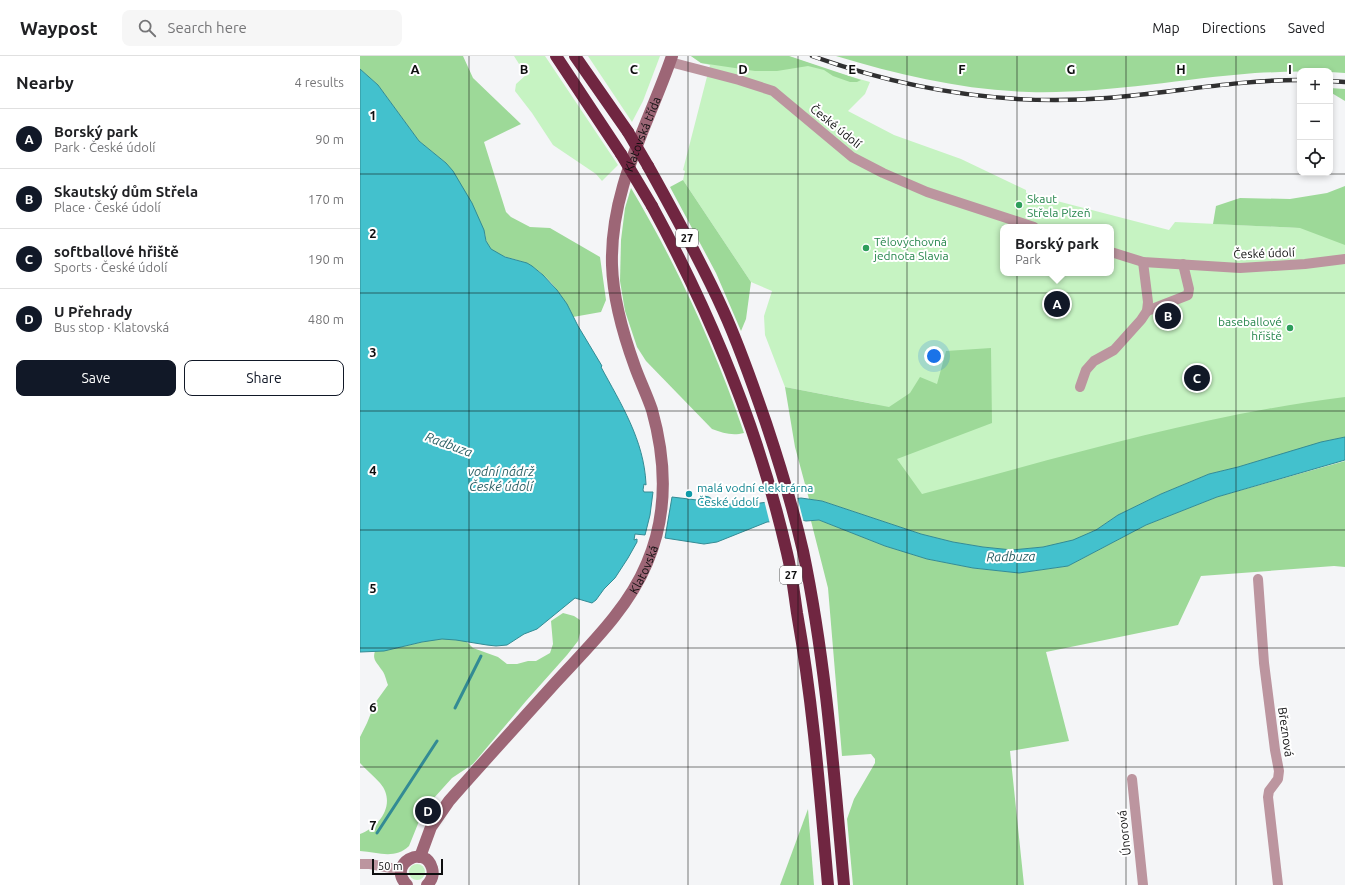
<!DOCTYPE html>
<meta charset="utf-8">
<style>
:root{--surface:#fff;--page:#f6f6f6;--text:#202124;--muted:#757577;--line:#e0e0e0;--accent:#111827}
body{margin:0;font-family:Ubuntu,sans-serif;background:var(--page);color:var(--text)}
.controls{position:absolute;right:12px;top:12px;display:grid;overflow:hidden;border-radius:8px;box-shadow:0 2px 6px #0003}
.controls button{width:36px;height:36px;display:grid;place-items:center;padding:0;border:0;border-bottom:1px solid var(--line);background:var(--surface);color:var(--text);font:20px sans-serif}
.scale{position:absolute;left:12px;bottom:10px;width:71px;box-sizing:border-box;padding-left:4px;border:2px solid #0e0e0f;border-top:0;font-size:11px;line-height:14px;white-space:nowrap;color:#0e0e0f;-webkit-text-stroke:3px #fff;paint-order:stroke}
.you{position:absolute;left:574px;top:300px;width:14px;height:14px;margin:-10px;border:3px solid #fff;border-radius:50%;background:#1a73e8;box-shadow:0 0 0 6px #1a73e833}
.badge{display:grid;place-items:center;width:26px;height:26px;border-radius:50%;background:var(--accent);color:#fff;font-size:13px;font-weight:700}
.pin{position:absolute;translate:-50% -50%;border:2px solid #fff;box-shadow:0 1px 4px #0006}
.popup{position:absolute;left:640px;top:168px;width:114px;height:52px;box-sizing:border-box;display:grid;place-content:center;border-radius:8px;background:var(--surface);filter:drop-shadow(0 1px 3px #0005);font-size:13px;white-space:nowrap;color:var(--muted)}
.popup b{font-size:15px;color:var(--text)}
.popup::after{content:'';position:absolute;left:50%;top:100%;margin-left:-8px;border:8px solid transparent;border-top-color:var(--surface)}
.list{margin:0;padding:0;list-style:none}
h2{display:flex;justify-content:space-between;align-items:center;height:52px;margin:0;padding:0 16px;font-size:17px}
h2 small{font-size:13px;font-weight:400;color:var(--muted)}
.list li{display:grid;grid-template-columns:26px 1fr auto;gap:12px;align-items:center;box-sizing:border-box;height:60px;padding:0 16px;border-top:1px solid var(--line)}
.list b{display:block;font-size:15px;white-space:nowrap}
.list p{margin:0;font-size:13px;white-space:nowrap;color:var(--muted)}
.list em{font-size:13px;font-style:normal;color:var(--muted)}
.actions{display:flex;gap:8px;padding:12px 16px}
.actions a{flex:1;padding:9px 0;border:1px solid var(--accent);border-radius:8px;text-align:center;font-size:14px;color:var(--accent)}
.actions .main{background:var(--accent);color:#fff}
.icon{flex:none;width:22px;height:22px;fill:none;stroke:currentColor;stroke-width:2;stroke-linecap:round;stroke-linejoin:round}
.map{position:relative;flex:none;width:985px;height:829px;overflow:hidden}
header{display:flex;align-items:center;gap:24px;box-sizing:border-box;height:56px;padding:0 20px;background:var(--surface);border-bottom:1px solid var(--line)}
header strong{font-size:19px}
nav{display:flex;gap:22px;margin-inline-start:auto;font-size:14px}
.search{width:280px;height:36px;background:var(--page);display:flex;align-items:center;gap:10px;box-sizing:border-box;padding:0 14px;border-radius:8px;color:var(--muted);font-size:15px}
main{display:flex}
aside{flex:1;background:var(--surface)}
.map>svg:first-child{display:block}
</style>
<header>
<strong>Waypost</strong>
<div class="search"><svg class="icon" aria-label="search" viewBox="0 0 24 24"><circle cx="10" cy="10" r="6"/><path d="M15 15l6 6"/></svg>Search here</div>
<nav><a>Map</a><a>Directions</a><a>Saved</a></nav>
</header>
<main>
<aside>
<h2>Nearby<small>4 results</small></h2>
<ul class="list">
<li><span class="badge">A</span><div><b>Borský park</b><p>Park · České údolí</p></div><em>90 m</em></li>
<li><span class="badge">B</span><div><b>Skautský dům Střela</b><p>Place · České údolí</p></div><em>170 m</em></li>
<li><span class="badge">C</span><div><b>softballové hřiště</b><p>Sports · České údolí</p></div><em>190 m</em></li>
<li><span class="badge">D</span><div><b>U Přehrady</b><p>Bus stop · Klatovská</p></div><em>480 m</em></li>
</ul>
<div class="actions"><a class="main">Save</a><a>Share</a></div>
</aside>
<div class="map">
<svg width="985" height="829" viewBox="0 0 985 829">
<rect width="100%" height="100%" fill="#f4f5f7"/>
<g fill="#c6f3c2" fill-rule="evenodd">
<path d="M154 0H185L258 109 242 125 236 118 193 89 172 57 155 35 156 28 166 19Z"/>
<path d="M228 0H300L283 45 272 66Z"/>
<path d="M331 0H429L471 15 510 26 505 38 488 55 534 79 601 103 666 134V137L809 174 815 166 940 172 985 137V381L961 386 878 411 561 478 495 456 514 348 425 331 405 279 404 260 412 235 391 226 323 124 325 115 323 114 350 9 341 7ZM643 171H751V217H643Z"/>
<circle cx="57" cy="816" r="8"/>
</g>
<g fill="#9dd998">
<path d="M0 0H103L113 22 161 68 124 86 146 156 151 161 170 171 190 172 240 201 246 244 241 256 213 261C204 241 191 223 173 211 156 199 127 205 125 178L86 107 59 85 18 29 0 13Z"/>
<path d="M331 0H429L501 24 497 26H490L473 20 464 14 448 10 417 15H395L341 7Z"/>
<path d="M476 0H985V17L970 16V15C945 15 921 16 895 17 819 23 745 38 669 36 603 34 539 19 476 0Z"/>
<path d="M970 32 985 33V45L970 36Z"/>
<path d="M323 124 391 226 386 263 381 275 356 217 310 131Z"/>
<path d="M985 130V189L940 172 853 168 856 150 880 142 930 143 967 137Z"/>
<path d="M271 132C317 209 355 292 384 377 372 380 363 377 352 373L286 305 277 291 265 255 260 225 261 184 265 152Z"/>
<path d="M631 292 632 367 537 403 562 438C702 401 841 359 985 341V381L966 385 878 411 849 418 801 438 758 459 736 474 713 485 683 491 652 494 623 491 593 486 561 478 462 445 449 443 435 391 425 331 529 351 550 337 560 321 577 328 586 295Z"/>
<path d="M985 405V511L974 510 841 520 818 569 686 596 709 685 650 695 664 829H493L487 763 494 743 515 707V703L511 698 482 700 468 532 451 465 459 464 525 490 567 503 613 512 659 517 708 510 786 469 857 441Z"/>
<path d="M203 557 214 560 220 564V577L218 585 207 599 166 645 113 708 92 722 64 753 49 790C34 804 18 796 0 795V778C20 771 37 747 20 727 14 720 6 714 0 707V681L7 667 15 647 28 629C26 624 25 617 21 613 17 606 12 604 15 595L37 592 75 583 86 582 106 585 113 592 138 601 147 608H157L168 605H176L190 597 193 588 191 565Z"/>
<path d="M448 753 454 829H420Z"/>
</g>
<g fill="#43c1cd" stroke="#338b94">
<path d="M0 13 18 29 59 85 86 107 93 115 112 147 124 174 126 185 131 193 145 201 167 207 172 210 183 219 197 234 207 248 218 270 242 310 241 311C261 348 284 384 286 428V429L284 428 283 434 284 436H293L290 459 285 479 275 478 274 484 277 483V486L268 502 255 522 244 533 236 544 232 547 215 542 177 573 164 578 147 589 136 590 127 589 96 584 82 583 62 586 24 595 0 596Z"/>
<path d="M985 381V404L857 441 786 469 708 510 659 517 613 512 567 503 525 490 459 464 446 465 441 464H430L407 466 357 486 344 488 305 482 312 441 337 444H339V439L349 441 359 448H392L441 442 462 445 561 478 593 486 623 491 652 494 683 491 713 484 736 474 758 459 801 438 849 418 878 411 961 386Z"/>
</g>
<path fill="#f4f5f7" d="M437 440 444 467 430 466 410 468 404 444Z"/>
<g fill="none" stroke-linecap="round" stroke-linejoin="round">
<g stroke="#338b94" stroke-width="3">
<path d="M95 652 121 600"/>
<path d="M17 777 77 685"/>
</g>
<g stroke="#bc959f" stroke-width="10">
<path d="M310 6 379 24 413 35 492 101 523 117 567 136 674 171"/>
<path d="M751 196 783 206 880 212 945 208 985 203"/>
<path d="M787 255 828 239 829 233 823 208"/>
<path d="M720 331 726 314 734 305 754 294 781 264 787 255 788 246 783 206"/>
<path d="M898 523 904 607 915 694 919 715 918 723 909 735 908 741 918 829"/>
<path d="M772 723 783 829"/>
<path d="M0 808H10L41 814"/>
</g>
<g stroke="#9d6676" stroke-width="12">
<path id="s1" d="M60 801 71 771 89 745C124 705 160 666 196 626 229 590 268 553 287 507 308 458 306 404 292 354 287 339 280 325 275 311 263 278 253 243 252 209 250 132 288 70 312 0"/>
<path d="M47 829C26 808 65 787 72 812 74 819 72 824 67 829"/>
</g>
<g stroke="#702641" stroke-width="12">
<path d="M196 0 261 98"/>
<path d="M215 0 268 76"/>
<path d="M288 110C314 157 341 205 363 254 380 291 393 329 406 367 420 409 433 452 443 495 466 605 474 717 484 829"/>
<path d="M292 150C352 260 399 375 427 497 432 517 434 537 437 557 453 647 460 738 468 829"/>
</g>
<g stroke="#303031" stroke-width="4.5">
<g id="rail">
<path d="M452 0C547 34 647 50 747 42 811 37 875 24 940 24"/>
<path d="M970 25 985 26"/>
</g>
</g>
<use href="#rail" stroke="#fff" stroke-width="3" stroke-dasharray="9" stroke-linecap="butt"/>
<g stroke="#702641" stroke-width="12">
<path d="M268 76 288 110"/>
<path d="M261 98 292 150"/>
</g>
</g>
<path fill="none" stroke="#0e0e0f" stroke-width="1" stroke-opacity="0.55" d="M109 0V829M219 0V829M328 0V829M438 0V829M547 0V829M657 0V829M766 0V829M876 0V829M0 118H985M0 237H985M0 355H985M0 474H985M0 592H985M0 711H985"/>
<g fill="#2e9e5b" stroke="#fff" stroke-width="1.5">
<circle cx="659" cy="149" r="4"/>
<circle cx="506" cy="192" r="4"/>
<circle cx="930" cy="272" r="4"/>
</g>
<circle fill="#0f9aa8" stroke="#fff" stroke-width="1.5" cx="329" cy="438" r="4"/>
<g text-anchor="middle" dominant-baseline="central" stroke-width="4" stroke-linejoin="round" paint-order="stroke">
<g fill="#fff" stroke="#565657" stroke-width="1">
<rect x="316" y="173" width="22" height="18" rx="3"/>
<rect x="420" y="510" width="22" height="18" rx="3"/>
</g>
<g font-size="11" font-weight="bold" fill="#0e0e0f">
<text x="327" y="182">27</text>
<text x="431" y="519">27</text>
</g>
<g font-size="12" fill="#0e0e0f" stroke="#fff">
<text transform="translate(476 70) rotate(39)">České údolí</text>
<text stroke="none"><textPath href="#s1" startOffset="817">Klatovská třída</textPath></text>
<text transform="translate(904 197) rotate(-2)">České údolí</text>
<text stroke="none"><textPath href="#s1" startOffset="367">Klatovská</textPath></text>
<text transform="translate(926 676) rotate(82)">Březnová</text>
<text transform="translate(764 777) rotate(-96)">Únorová</text>
</g>
<g font-size="12" fill="#27864d" stroke="#fff" text-anchor="start">
<text x="667" y="142">Skaut<tspan x="667" dy="14">Střela Plzeň</tspan></text>
<text x="514" y="185">Tělovýchovná<tspan x="514" dy="14">jednota Slavia</tspan></text>
<text x="922" y="265" text-anchor="end">baseballové<tspan x="922" dy="14">hřiště</tspan></text>
</g>
<g font-size="12" fill="#0d838f" stroke="#fff" text-anchor="start">
<text x="337" y="431">malá vodní elektrárna<tspan x="337" dy="14">České údolí</tspan></text>
</g>
<g font-size="13" font-style="italic" fill="#2c6065" stroke="#fff">
<text transform="translate(89 388) rotate(20)">Radbuza</text>
<text x="141" y="415">vodní nádrž<tspan x="141" dy="15">České údolí</tspan></text>
<text transform="translate(651 500) rotate(-1)">Radbuza</text>
</g>
</g>
<g font-size="13" text-anchor="middle" font-weight="bold" fill="#0e0e0f" stroke="#fff" stroke-width="4" stroke-linejoin="round" paint-order="stroke">
<text x="55" y="18">A</text>
<text x="164" y="18">B</text>
<text x="274" y="18">C</text>
<text x="383" y="18">D</text>
<text x="492" y="18">E</text>
<text x="602" y="18">F</text>
<text x="711" y="18">G</text>
<text x="821" y="18">H</text>
<text x="930" y="18">I</text>
<text x="13" y="64">1</text>
<text x="13" y="182">2</text>
<text x="13" y="301">3</text>
<text x="13" y="419">4</text>
<text x="13" y="537">5</text>
<text x="13" y="656">6</text>
<text x="13" y="774">7</text>
</g>
</svg>
<div class="controls">
<button>+</button>
<button>−</button>
<button><svg class="icon" aria-label="locate" viewBox="0 0 24 24"><circle cx="12" cy="12" r="6"/><path d="M12 2v4M12 18v4M2 12h4M18 12h4"/></svg></button>
</div>
<div class="scale">50 m</div>
<div class="you"></div>
<div class="pin badge" style="left:697px;top:248px">A</div>
<div class="popup"><b>Borský park</b>Park</div>
<div class="pin badge" style="left:808px;top:260px">B</div>
<div class="pin badge" style="left:837px;top:322px">C</div>
<div class="pin badge" style="left:68px;top:755px">D</div>
</div>
</main>
